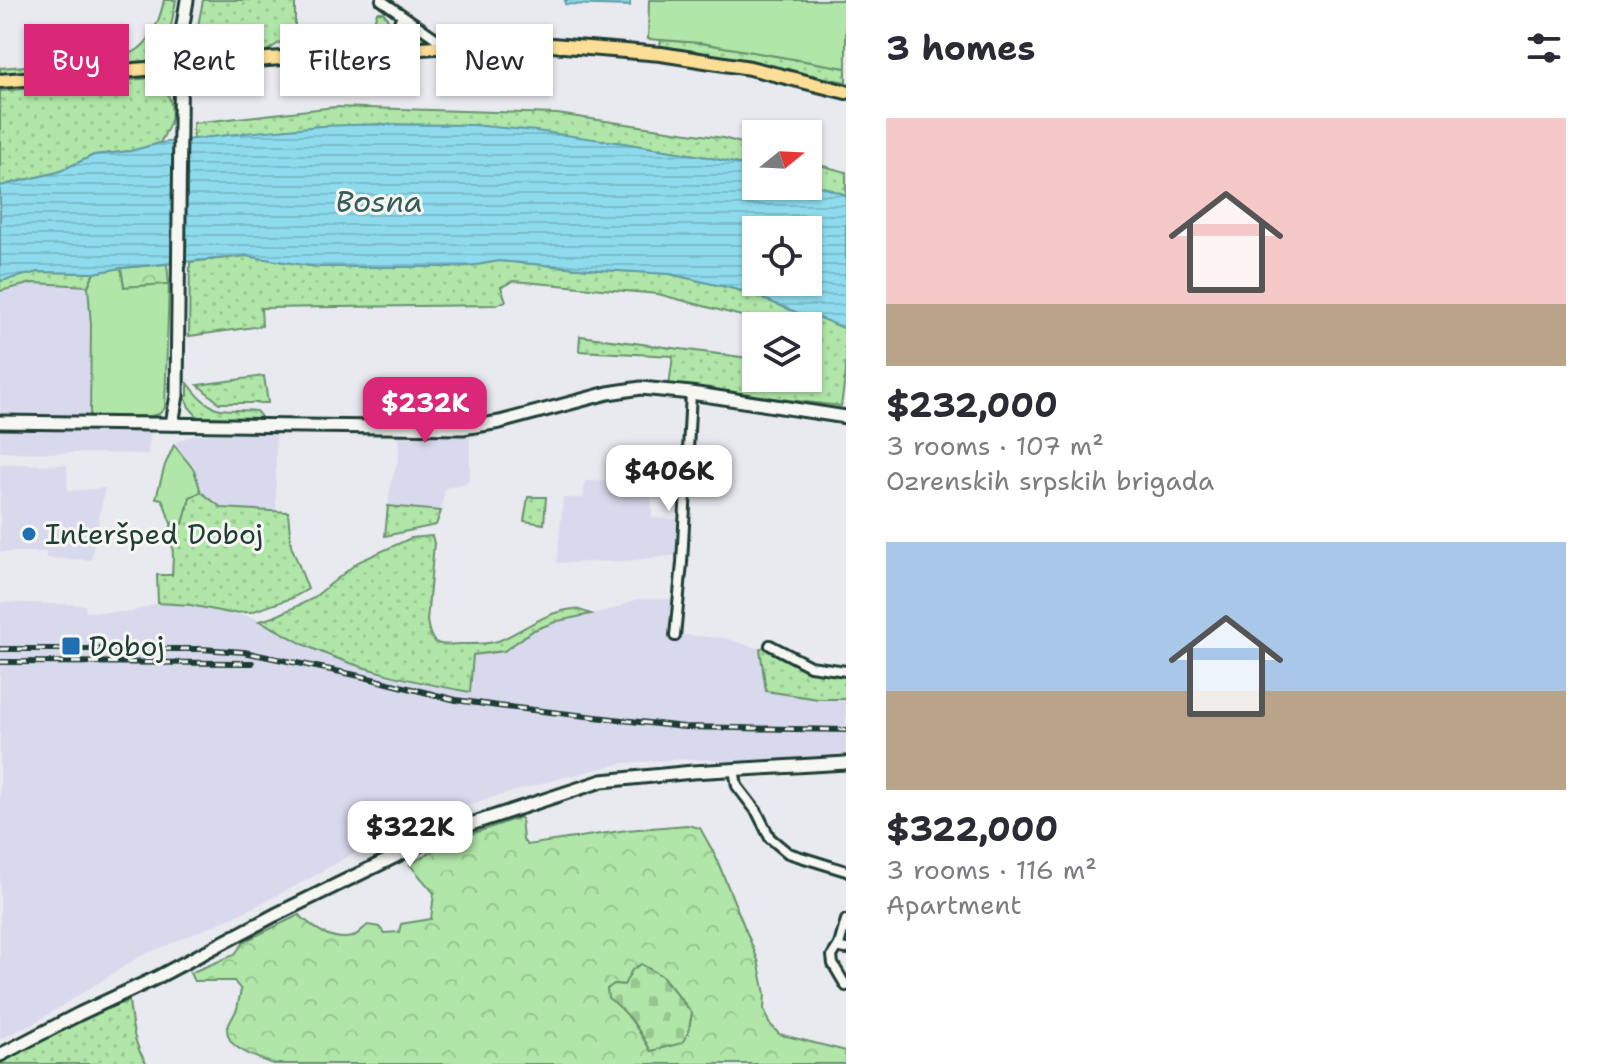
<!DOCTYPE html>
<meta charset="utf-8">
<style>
:root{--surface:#fff;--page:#f2f2f3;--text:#2b2b33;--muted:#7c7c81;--accent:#db2777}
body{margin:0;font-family:"Shantell Sans",sans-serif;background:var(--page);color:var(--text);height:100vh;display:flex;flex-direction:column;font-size:30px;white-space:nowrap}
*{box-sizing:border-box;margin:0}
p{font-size:26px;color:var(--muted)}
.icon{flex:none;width:44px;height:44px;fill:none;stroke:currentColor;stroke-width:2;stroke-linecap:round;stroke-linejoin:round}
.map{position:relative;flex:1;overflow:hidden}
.sheet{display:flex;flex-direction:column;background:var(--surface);width:760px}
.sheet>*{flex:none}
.top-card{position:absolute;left:24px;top:24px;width:702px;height:72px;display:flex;gap:16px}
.needle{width:52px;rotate:72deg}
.buttons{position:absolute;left:742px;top:120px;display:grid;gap:16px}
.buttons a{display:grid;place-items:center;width:80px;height:80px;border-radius:0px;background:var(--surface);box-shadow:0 2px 6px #0004;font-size:40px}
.price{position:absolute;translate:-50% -68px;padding:0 18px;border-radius:16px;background:#fff;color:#222;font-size:26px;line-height:52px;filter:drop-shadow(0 2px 4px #0008)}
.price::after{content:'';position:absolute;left:50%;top:48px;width:24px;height:18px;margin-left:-12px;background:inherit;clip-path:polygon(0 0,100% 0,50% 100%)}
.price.active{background:var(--accent);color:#fff}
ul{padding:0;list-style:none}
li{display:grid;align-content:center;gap:16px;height:424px;padding:0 40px}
li span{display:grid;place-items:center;height:248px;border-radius:0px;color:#555}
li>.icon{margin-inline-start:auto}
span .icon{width:144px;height:144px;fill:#fffc;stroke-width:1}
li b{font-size:34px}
h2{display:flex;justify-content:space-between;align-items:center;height:96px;padding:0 40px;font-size:34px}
.pill{padding:0 28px;border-radius:0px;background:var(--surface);box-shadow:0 2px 6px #0004;font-size:28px;line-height:72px}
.pill.active{background:var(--accent);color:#fff}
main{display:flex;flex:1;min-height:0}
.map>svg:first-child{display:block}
</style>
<main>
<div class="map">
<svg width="846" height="1064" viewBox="0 0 846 1064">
<defs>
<pattern id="grass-dots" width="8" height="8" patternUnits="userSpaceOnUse" patternTransform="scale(2)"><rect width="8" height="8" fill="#b0e6a8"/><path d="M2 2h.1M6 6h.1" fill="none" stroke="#97c691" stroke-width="1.8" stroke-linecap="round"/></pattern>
<pattern id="forest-crowns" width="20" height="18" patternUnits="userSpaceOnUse" patternTransform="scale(2)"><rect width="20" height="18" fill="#b0e6a8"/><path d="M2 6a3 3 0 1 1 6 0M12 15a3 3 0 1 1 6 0" fill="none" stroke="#97c691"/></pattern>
<pattern id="cemetery-stones" width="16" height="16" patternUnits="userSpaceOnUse" patternTransform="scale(2)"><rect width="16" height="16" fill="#b0e6a8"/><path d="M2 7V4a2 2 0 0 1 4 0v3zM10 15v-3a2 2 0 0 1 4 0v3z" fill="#97c691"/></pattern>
<pattern id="water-rules" width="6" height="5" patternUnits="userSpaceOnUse" patternTransform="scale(2)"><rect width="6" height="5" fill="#8edbee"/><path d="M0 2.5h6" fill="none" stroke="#7abdcd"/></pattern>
</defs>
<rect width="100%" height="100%" fill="#e9e9f0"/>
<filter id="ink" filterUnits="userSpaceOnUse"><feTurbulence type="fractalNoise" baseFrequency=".0125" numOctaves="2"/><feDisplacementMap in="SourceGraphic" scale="16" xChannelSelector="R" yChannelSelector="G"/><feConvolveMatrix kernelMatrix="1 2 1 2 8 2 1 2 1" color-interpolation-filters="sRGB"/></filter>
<g filter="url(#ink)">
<g fill="#d9d9ed">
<path d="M32,283L88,286L91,325L90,417L0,414V291Z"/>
<path d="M0,427L151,429L148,454L0,452Z"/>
<path d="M276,432V511L222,508L201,492L194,470L174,445L178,441L194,435Z"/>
<path d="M399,435L470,436V479L465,484L445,488L441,511L388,506L391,483L399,457Z"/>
<path d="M0,464L67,465L68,491L105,488L91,560L46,558V552H0Z"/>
<path d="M585,481L652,482V518L677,519L678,555L626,561L557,563L563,498H584Z"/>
<path d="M636,599H683L682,635L724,638L760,649L766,691L818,699H846V756L767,763L688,759L623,763L565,777L445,811L391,832L303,882L238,915L139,957L33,1024L0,1039V602L85,605L86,612H131L158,603L204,608L252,617L271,626L307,646L377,672L408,681L469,692L472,655L504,651L534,630L558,621L614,609Z"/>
</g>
<g fill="url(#grass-dots)" stroke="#68926e" stroke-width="2">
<path d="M164,0H176L166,52L162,57L154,62L0,78V68L78,62L134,52C152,42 160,19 164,0Z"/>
<path d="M203,0H295V29L285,39L262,54L208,56L200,53L194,47Z"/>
<path d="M377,12H383C392,23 393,34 381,44L367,46Z"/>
<path d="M408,26L425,37V39L403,42L400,36L403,28Z"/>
<path d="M661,40L701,43L846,68V82L709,54L660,46Z"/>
<path d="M153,78C167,87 174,102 171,119C170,127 163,136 160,143L131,151L94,155L58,172L0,186V91Z"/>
<path d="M335,107L557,114L723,138L756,147V168L707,157L623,143L473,125L321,126L193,139V123Z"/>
<path d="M808,162L846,172V195L808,182Z"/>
<path d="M246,256L317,267H436L470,266L499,261L602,270L670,274L747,292L798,313L820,318L846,329V372L841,406L669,386L673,356L579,351L580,336L756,359V378H808V326H763L749,318L658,294L513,281L501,287L506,301L496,305L261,308L262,326L189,336L190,262Z"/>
<path d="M38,272L94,273L88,286L33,283L0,291V281Z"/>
<path d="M264,376L268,403H219L198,385Z"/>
<path d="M188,383C212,416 220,408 256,411L261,417L257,419L198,417L189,407L185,397L188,395Z"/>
<path d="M201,492L222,508L288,512L291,545L308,589L292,598L251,612L229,613L190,605L158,603L157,575H172L173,557L171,523L183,524L190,497Z"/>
<path d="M528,497H546L544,524L524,521Z"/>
<path d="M388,506L441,511L436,525L385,536Z"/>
<path d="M432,536L434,543L427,621C431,647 437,645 460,644C473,644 486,645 498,641C523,631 544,612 573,609C579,609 585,612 591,614L558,621L534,630L504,651L473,655L470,692C415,682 360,670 309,647C292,639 276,628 259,621L274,617L312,599L358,562L411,538Z"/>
<path d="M764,647L805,670L846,676V699H818L766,691L760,649Z"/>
<path d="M129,1001C132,1024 133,1044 147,1064H0V1061C41,1039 84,1014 129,1001Z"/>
</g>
<g fill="url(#forest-crowns)" stroke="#68926e" stroke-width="2" fill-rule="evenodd">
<path d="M167,264L169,284L124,287L121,268Z"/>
<path d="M521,817L523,840L527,845L627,830L687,825L700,828L715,855L758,960L765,994L764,1009L769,1023L779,1034L846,1051V1064H274C262,1060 237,1051 231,1041C228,1037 227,1032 227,1028L237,1009L241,990L234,981H194L190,973L234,955L245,941L299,915C314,928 331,942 352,937C358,935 362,929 368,925L379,927L384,933L399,932L401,924L431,919L434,893L410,865L436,848L454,840ZM662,976L692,1013L688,1033L651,1051C638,1030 629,1012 608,997L614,984L624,985Z"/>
</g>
<path fill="url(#cemetery-stones)" stroke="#68926e" stroke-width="2" d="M641,964L662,976L692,1013L688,1033L682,1043L651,1051C639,1030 629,1012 608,998L607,989L614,984L624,985L632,970Z"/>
<g fill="#b0e6a8" stroke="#68926e" stroke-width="2">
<path d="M649,0H846V68L701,43L648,39Z"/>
<path d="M121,268L124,287L169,284L165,408L159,414L151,416L90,417L91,325L88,286L94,273Z"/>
<path d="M174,445L194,470L201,492L190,497L183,524L171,523C167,515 166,506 162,499L156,498L165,465Z"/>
</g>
<g fill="url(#water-rules)" stroke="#629ca4" stroke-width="2" fill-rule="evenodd">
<path d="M565,0H630V6L565,4Z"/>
<path d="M380,124L473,125L536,131L623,143L707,157L756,168V186H808V182L846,195V329L820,318L798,313L747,292L670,274L602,270L499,261L470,266L436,267H317L246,256L121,268L94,273L38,272L0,281V186L58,172L94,155L131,151L160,143L245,133L321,126ZM756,230H808V282H756Z"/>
</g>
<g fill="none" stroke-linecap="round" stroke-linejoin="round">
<defs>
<g id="street">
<path d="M381,0L437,39L444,47"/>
<path d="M387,52L402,15"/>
<path d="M675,636L682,563L691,393"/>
<path d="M770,645L810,666L846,671"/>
<path d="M734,769L737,786L757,812L770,838L788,853L846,871"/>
<path d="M846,920L839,945L841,948L846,949"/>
<path d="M839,945L832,956L833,964L846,986"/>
</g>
<g id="secondary">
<path d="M0,422L463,428L500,422L608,393L641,388L691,393L846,417"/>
<path d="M172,424L177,395L181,37L187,0"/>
<path d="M0,1055L79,1014L156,978L275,915L431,839L471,824L602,781L693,772L846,763"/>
</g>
<path id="primary" d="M0,81L268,59L477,44L528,43L661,54L750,68L846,92"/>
</defs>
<use href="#street" stroke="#1f3d34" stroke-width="14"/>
<use href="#secondary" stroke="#1f3d34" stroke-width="17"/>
<use href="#primary" stroke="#1f3d34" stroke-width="18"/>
<use href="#street" stroke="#f6f6f2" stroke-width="8"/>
<use href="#secondary" stroke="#f6f6f2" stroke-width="11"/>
<use href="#primary" stroke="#fdde96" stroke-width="12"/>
<defs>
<g id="rail">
<path d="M0,649H202L244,652L360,676L456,700L498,706L684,727L846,730"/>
<path d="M0,662L252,663"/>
</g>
</defs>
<use href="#rail" stroke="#1f3d34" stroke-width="6"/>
<use href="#rail" stroke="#f6f6f2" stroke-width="3" stroke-dasharray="9" stroke-linecap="butt"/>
</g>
</g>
<g fill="#1f6fb2" stroke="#f6f6f2" stroke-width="3">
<circle cx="29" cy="534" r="8"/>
<rect x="61" y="636" width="20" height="20" rx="4"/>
</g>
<g text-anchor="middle" stroke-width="6" stroke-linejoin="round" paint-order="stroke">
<g font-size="28" fill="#1f3d34" stroke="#f6f6f2" text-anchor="start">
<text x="45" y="544">Interšped Doboj</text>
<text x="89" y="656">Doboj</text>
</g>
<g font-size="30" font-style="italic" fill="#355d59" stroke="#f6f6f2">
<text x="379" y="212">Bosna</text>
</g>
</g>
</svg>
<div class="buttons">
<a><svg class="needle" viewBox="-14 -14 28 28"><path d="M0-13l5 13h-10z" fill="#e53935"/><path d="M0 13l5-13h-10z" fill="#7c7c81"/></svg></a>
<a><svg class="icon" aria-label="locate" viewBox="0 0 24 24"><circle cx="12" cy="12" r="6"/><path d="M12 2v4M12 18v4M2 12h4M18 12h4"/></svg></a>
<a><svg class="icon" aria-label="layers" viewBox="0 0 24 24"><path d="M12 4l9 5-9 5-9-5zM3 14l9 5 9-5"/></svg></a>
</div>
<b class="price active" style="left:425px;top:445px">$232K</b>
<b class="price" style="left:669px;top:513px">$406K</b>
<b class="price" style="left:410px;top:869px">$322K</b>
<div class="top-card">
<a class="pill active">Buy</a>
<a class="pill">Rent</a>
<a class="pill">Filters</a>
<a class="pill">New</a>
</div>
</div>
<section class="sheet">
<h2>3 homes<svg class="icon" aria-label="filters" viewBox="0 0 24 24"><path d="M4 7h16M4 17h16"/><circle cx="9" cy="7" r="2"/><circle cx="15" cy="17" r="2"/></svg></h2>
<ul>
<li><span style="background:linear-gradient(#f6c9c9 75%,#b9a48a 0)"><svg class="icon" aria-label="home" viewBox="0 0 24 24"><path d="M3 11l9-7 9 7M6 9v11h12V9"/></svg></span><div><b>$232,000</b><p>3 rooms · 107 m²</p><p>Ozrenskih srpskih brigada</p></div></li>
<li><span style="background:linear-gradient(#a9c7e8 60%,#b9a48a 0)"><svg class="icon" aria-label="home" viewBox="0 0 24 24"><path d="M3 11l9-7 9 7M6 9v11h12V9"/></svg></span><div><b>$322,000</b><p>3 rooms · 116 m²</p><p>Apartment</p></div></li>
</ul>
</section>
</main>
